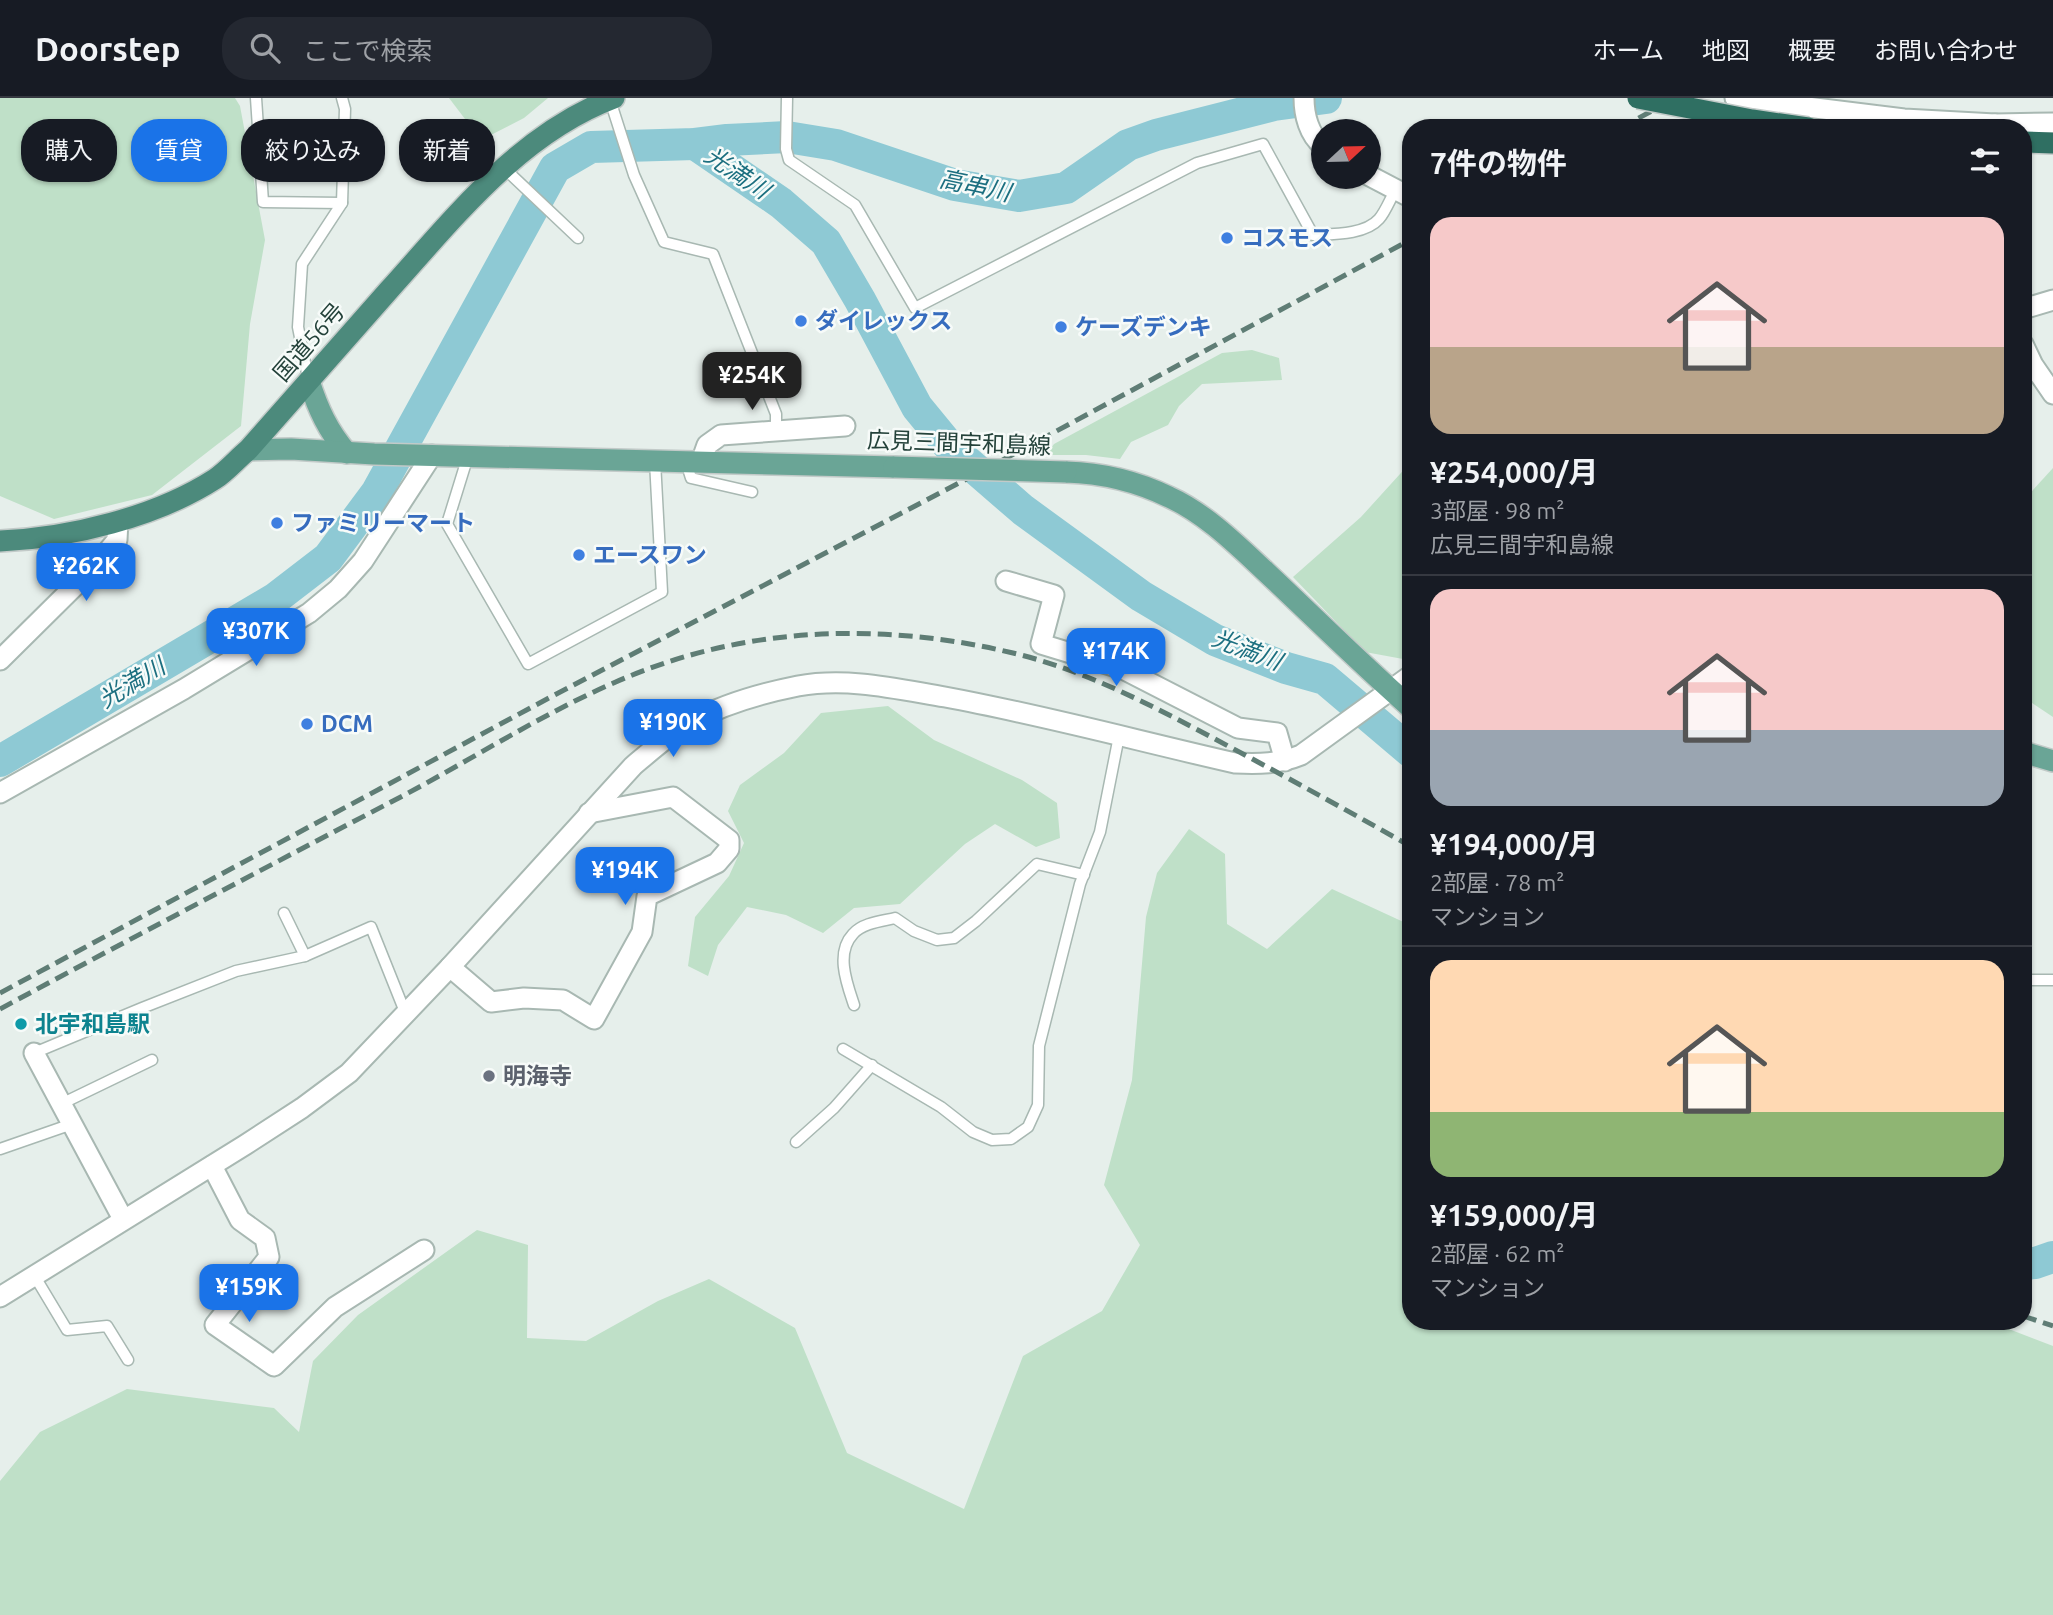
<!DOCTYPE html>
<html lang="ja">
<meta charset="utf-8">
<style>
:root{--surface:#171b24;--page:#242831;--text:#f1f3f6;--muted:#9ea1a6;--line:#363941;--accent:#1a73e8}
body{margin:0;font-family:Ubuntu,"Noto Sans JP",sans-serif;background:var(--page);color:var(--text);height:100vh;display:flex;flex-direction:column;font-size:26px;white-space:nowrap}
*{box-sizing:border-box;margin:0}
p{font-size:23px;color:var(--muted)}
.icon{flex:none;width:38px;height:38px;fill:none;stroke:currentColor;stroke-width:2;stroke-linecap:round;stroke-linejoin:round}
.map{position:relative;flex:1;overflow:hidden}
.sheet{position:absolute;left:1402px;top:21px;width:630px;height:1211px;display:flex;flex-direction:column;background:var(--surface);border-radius:28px;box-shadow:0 2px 5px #0004}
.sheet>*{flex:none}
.hud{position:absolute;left:21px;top:21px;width:665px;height:63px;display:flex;gap:14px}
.needle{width:46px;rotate:68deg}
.fabs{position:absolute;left:1311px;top:21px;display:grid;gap:14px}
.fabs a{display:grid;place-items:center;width:70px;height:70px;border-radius:50%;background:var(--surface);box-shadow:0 2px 5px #0004;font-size:35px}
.price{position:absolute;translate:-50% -60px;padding:0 16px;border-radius:14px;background:var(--accent);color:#fff;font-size:23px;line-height:46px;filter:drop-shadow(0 2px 4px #0008)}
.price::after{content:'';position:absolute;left:50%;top:42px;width:21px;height:16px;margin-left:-10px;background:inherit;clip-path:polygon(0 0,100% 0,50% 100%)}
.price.selected{background:#222;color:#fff}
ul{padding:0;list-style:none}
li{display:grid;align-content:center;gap:14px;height:371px;padding:0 28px}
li+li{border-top:2px solid var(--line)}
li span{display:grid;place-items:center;height:217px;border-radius:21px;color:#555}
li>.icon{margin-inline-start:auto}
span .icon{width:126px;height:126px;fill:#fffc;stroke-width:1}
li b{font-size:30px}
h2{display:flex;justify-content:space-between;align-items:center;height:84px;padding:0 28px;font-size:30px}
.tag{padding:0 24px;border-radius:28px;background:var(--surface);box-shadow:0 2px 5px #0004;font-size:24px;line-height:63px}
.tag.selected{background:var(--accent);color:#fff}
header{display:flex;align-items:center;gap:42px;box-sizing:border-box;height:98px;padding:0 35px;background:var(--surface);border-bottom:2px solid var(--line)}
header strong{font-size:33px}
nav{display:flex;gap:38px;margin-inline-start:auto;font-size:24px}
.search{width:490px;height:63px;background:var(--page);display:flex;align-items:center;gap:18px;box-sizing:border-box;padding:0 24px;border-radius:28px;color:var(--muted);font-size:26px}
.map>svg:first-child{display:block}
</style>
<header>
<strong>Doorstep</strong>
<div class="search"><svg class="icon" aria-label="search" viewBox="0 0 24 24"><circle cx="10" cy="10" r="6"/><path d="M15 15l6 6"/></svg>ここで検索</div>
<nav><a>ホーム</a><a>地図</a><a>概要</a><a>お問い合わせ</a></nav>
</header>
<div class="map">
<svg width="2053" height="1517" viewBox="0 0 2053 1517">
<rect width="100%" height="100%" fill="#e6efeb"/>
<g fill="#bfe0c8">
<path d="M0,0H235L240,8L265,142L250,226L241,328L152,397L54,421L0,398Z"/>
<path d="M449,0H548L524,20L481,42Z"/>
<path d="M1252,252L1279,260L1282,282L1202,286L1179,308L1168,327L1131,344L1120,361L1086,357H1046L1054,346L1222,255Z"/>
<path d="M1410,365V558L1403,561L1365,554L1293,479L1361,419Z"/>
<path d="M2053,370V619L2023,599V403Z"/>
<path d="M888,608L934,642L1022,682L1057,705L1060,740L1036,749L995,726L965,746L900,806L854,810L823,835L786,817L747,809L718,847L708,878L688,868L695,819L729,778L744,745L728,713L740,687L784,655L821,615Z"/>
<path d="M1189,731L1225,756L1227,826L1267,851L1332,791L1410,827V1223H1988L2053,1248V1517H0V1383L40,1334L127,1291L274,1310L299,1334L313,1263L358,1217L477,1132L528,1147L527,1240L586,1243L658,1203L709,1181L795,1230L847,1355L964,1411L1023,1258L1102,1213L1140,1147L1104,1087L1132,982L1146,819L1157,775Z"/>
</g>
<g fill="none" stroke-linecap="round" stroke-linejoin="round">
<g stroke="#8ec9d4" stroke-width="32">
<path d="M695,46L781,105L826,144L860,202L917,309L949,348L1023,412L1141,498L1215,542L1286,570L1325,581L1410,653"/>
<path d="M0,663L276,500L328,460L377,394L555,70L591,49L695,46L727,42L787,39L836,47L955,87L1019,98L1066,90L1128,47L1156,37L1274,7L1326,0"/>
<path d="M2023,1166L2035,1165L2053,1159"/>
</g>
<defs>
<g id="service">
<path d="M256,0L263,104L342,105"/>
<path d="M787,0L786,51L789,62L855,107L915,210L1197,65L1263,46L1313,137C1332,136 1365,137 1379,121C1386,113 1390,101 1396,91"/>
<path d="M610,2L634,77L664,144L713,156L776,316V333"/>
<path d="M504,70L578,140"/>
<path d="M308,280L298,229L302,166L342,105L345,11L342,0"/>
<path d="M468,358L447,426L528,566L662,494L655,363"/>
<path d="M686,364L691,380L752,394"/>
<path d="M284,815L305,858"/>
<path d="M2023,882H2053"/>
<path d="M854,907C847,886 835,855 853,836C862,825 882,823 895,820L914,833L937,842L954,840L976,823L1037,766L1084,777"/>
<path d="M843,951L941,1009L973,1034L992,1042L1011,1041L1028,1029L1038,1007L1039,948L1080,786L1100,734L1119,638"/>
<path d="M34,955L142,910L236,873L305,858L371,829L405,914"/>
<path d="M61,1006L152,962"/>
<path d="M796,1044L834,1010L872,967"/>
<path d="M0,1051L72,1026"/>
<path d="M34,1177L67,1232L107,1228L128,1262"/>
</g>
<g id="minor">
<path d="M1304,0C1304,17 1309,37 1323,48"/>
<path d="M1735,0L1904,21L1995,26"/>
<path d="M1996,30L1995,26L2053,25"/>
<path d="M1368,77L1410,99"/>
<path d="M2023,211L2053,202"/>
<path d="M2023,246L2033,267L2053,296"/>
<path d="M701,364L707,347L721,337L845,328"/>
<path d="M1006,483L1054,497L1041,546L1123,571L1238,630L1277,635L1285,663"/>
<path d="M0,562L97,466L117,442L118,423"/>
<path d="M0,695L184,591L309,515L338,491L363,463L432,357"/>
<path d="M450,869L491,904L524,900L563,902L594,921L642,834L647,798L717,765L729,751V742L673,699L589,715"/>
<path d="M34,955L123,1121"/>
<path d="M212,1068L240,1122L265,1140L269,1159L215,1227L274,1268L335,1209L424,1152"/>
<path d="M0,1199L245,1047L302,1010L349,975L450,869L633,668C652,652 671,635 693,623C724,606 763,595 798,588C848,579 897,591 945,599C1043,617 1138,643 1235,665C1259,666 1279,666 1301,657L1410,578"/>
</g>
<g id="primary">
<path d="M309,283C318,311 328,333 347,355"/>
<path d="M248,352L291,351L374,356L894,369"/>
<path d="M1066,374C1103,375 1136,383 1169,399C1205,415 1237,447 1266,474C1314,519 1361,566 1410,609"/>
<path d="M2023,654L2053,663"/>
</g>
<path id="trunk" d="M0,443C70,440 156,419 215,381C227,373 237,361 248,352C295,299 342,246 389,192C454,120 520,35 614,0"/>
<path id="motorway" d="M2023,44L2053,45"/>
</defs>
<use href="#service" stroke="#a8b8b2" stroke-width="13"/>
<use href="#minor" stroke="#a8b8b2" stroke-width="23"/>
<use href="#primary" stroke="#c2cac8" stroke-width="24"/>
<use href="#trunk" stroke="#c2cac8" stroke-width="24"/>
<use href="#motorway" stroke="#c2cac8" stroke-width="24"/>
<use href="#service" stroke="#fff" stroke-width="10"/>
<use href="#minor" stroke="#fff" stroke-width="19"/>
<use href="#primary" stroke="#6aa596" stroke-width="21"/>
<use href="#trunk" stroke="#4c8a7c" stroke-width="21"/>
<use href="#motorway" stroke="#2f6f62" stroke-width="21"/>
<g stroke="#5f7d75" stroke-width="5" stroke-dasharray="14 7" stroke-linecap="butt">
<path d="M1620,30L1676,0"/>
<path d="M0,895L547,601L1001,363L1410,142"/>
<path d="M0,911C130,841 261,772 391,704C482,657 570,596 668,564C779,527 900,528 1013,555C1084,572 1149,606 1213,640C1279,675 1345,711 1410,748"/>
<path d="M2023,1218L2053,1228"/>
</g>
<defs>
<path id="primary-bridge" d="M894,369L1066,374"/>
<path id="motorway-bridge" d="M1638,0L1752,22L1808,30"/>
</defs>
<use href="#primary-bridge" stroke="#c2cac8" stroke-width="24" stroke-linecap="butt"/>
<use href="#motorway-bridge" stroke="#c2cac8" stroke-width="24" stroke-linecap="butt"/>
<use href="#primary-bridge" stroke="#6aa596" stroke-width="21"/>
<use href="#motorway-bridge" stroke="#2f6f62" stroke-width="21"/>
</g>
<g fill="#3f7fe0" stroke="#f7fbf9" stroke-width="2.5">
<circle cx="1227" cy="140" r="7"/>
<circle cx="801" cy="223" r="7"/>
<circle cx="1061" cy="229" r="7"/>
<circle cx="277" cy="425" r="7"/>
<circle cx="579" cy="457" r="7"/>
<circle cx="307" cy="626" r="7"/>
</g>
<circle fill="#0f9aa8" stroke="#f7fbf9" stroke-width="2.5" cx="21" cy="926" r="7"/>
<circle fill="#6b7280" stroke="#f7fbf9" stroke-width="2.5" cx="489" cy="978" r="7"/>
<g text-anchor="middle" stroke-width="5" stroke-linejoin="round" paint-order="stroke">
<g font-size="23" font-weight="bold" fill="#366cbe" stroke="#f7fbf9" text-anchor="start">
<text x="1241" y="148">コスモス</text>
<text x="815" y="231">ダイレックス</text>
<text x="1075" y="237">ケーズデンキ</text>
<text x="291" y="433">ファミリーマート</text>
<text x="593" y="465">エースワン</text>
<text x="321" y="634">DCM</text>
</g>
<g font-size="23" fill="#24423a" stroke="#f7fbf9">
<text transform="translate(309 244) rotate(-49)" y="8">国道56号</text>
<text transform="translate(959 345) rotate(2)" y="8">広見三間宇和島線</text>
</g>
<g font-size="23" font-weight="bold" fill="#0d838f" stroke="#f7fbf9" text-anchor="start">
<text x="35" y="934">北宇和島駅</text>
</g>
<g font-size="23" font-weight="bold" fill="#5b616d" stroke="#f7fbf9" text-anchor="start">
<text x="503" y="986">明海寺</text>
</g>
<g font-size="24" font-style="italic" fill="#1c6f80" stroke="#f7fbf9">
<text transform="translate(737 75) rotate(34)" y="8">光満川</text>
<text transform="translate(975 88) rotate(12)" y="8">高串川</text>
<text transform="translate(1247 552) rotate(21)" y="8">光満川</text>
<text transform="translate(132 585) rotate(-31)" y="8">光満川</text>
</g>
</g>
</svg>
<div class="fabs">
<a><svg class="needle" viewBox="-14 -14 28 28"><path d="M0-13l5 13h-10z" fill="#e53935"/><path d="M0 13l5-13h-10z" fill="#9ea1a6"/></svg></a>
</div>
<b class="price selected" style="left:752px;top:314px">¥254K</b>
<b class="price" style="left:86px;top:505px">¥262K</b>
<b class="price" style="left:256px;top:570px">¥307K</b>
<b class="price" style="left:1116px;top:590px">¥174K</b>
<b class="price" style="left:673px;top:661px">¥190K</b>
<b class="price" style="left:625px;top:809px">¥194K</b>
<b class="price" style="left:249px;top:1226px">¥159K</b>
<div class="hud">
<a class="tag">購入</a>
<a class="tag selected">賃貸</a>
<a class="tag">絞り込み</a>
<a class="tag">新着</a>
</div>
<section class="sheet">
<h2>7件の物件<svg class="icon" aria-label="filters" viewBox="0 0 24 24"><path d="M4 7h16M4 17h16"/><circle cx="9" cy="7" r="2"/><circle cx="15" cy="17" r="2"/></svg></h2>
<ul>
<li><span style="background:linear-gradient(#f6c9c9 60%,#b9a48a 0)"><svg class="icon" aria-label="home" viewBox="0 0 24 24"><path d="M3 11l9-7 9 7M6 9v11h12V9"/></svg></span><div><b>¥254,000/月</b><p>3部屋 · 98 m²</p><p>広見三間宇和島線</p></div></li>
<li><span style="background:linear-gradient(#f6c9c9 65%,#9aa5b1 0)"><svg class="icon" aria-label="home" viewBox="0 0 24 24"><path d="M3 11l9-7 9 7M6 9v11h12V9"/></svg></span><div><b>¥194,000/月</b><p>2部屋 · 78 m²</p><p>マンション</p></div></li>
<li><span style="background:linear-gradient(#ffd9b3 70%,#8fb573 0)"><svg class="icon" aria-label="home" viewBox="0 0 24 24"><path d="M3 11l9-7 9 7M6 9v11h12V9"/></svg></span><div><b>¥159,000/月</b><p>2部屋 · 62 m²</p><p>マンション</p></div></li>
</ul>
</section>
</div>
